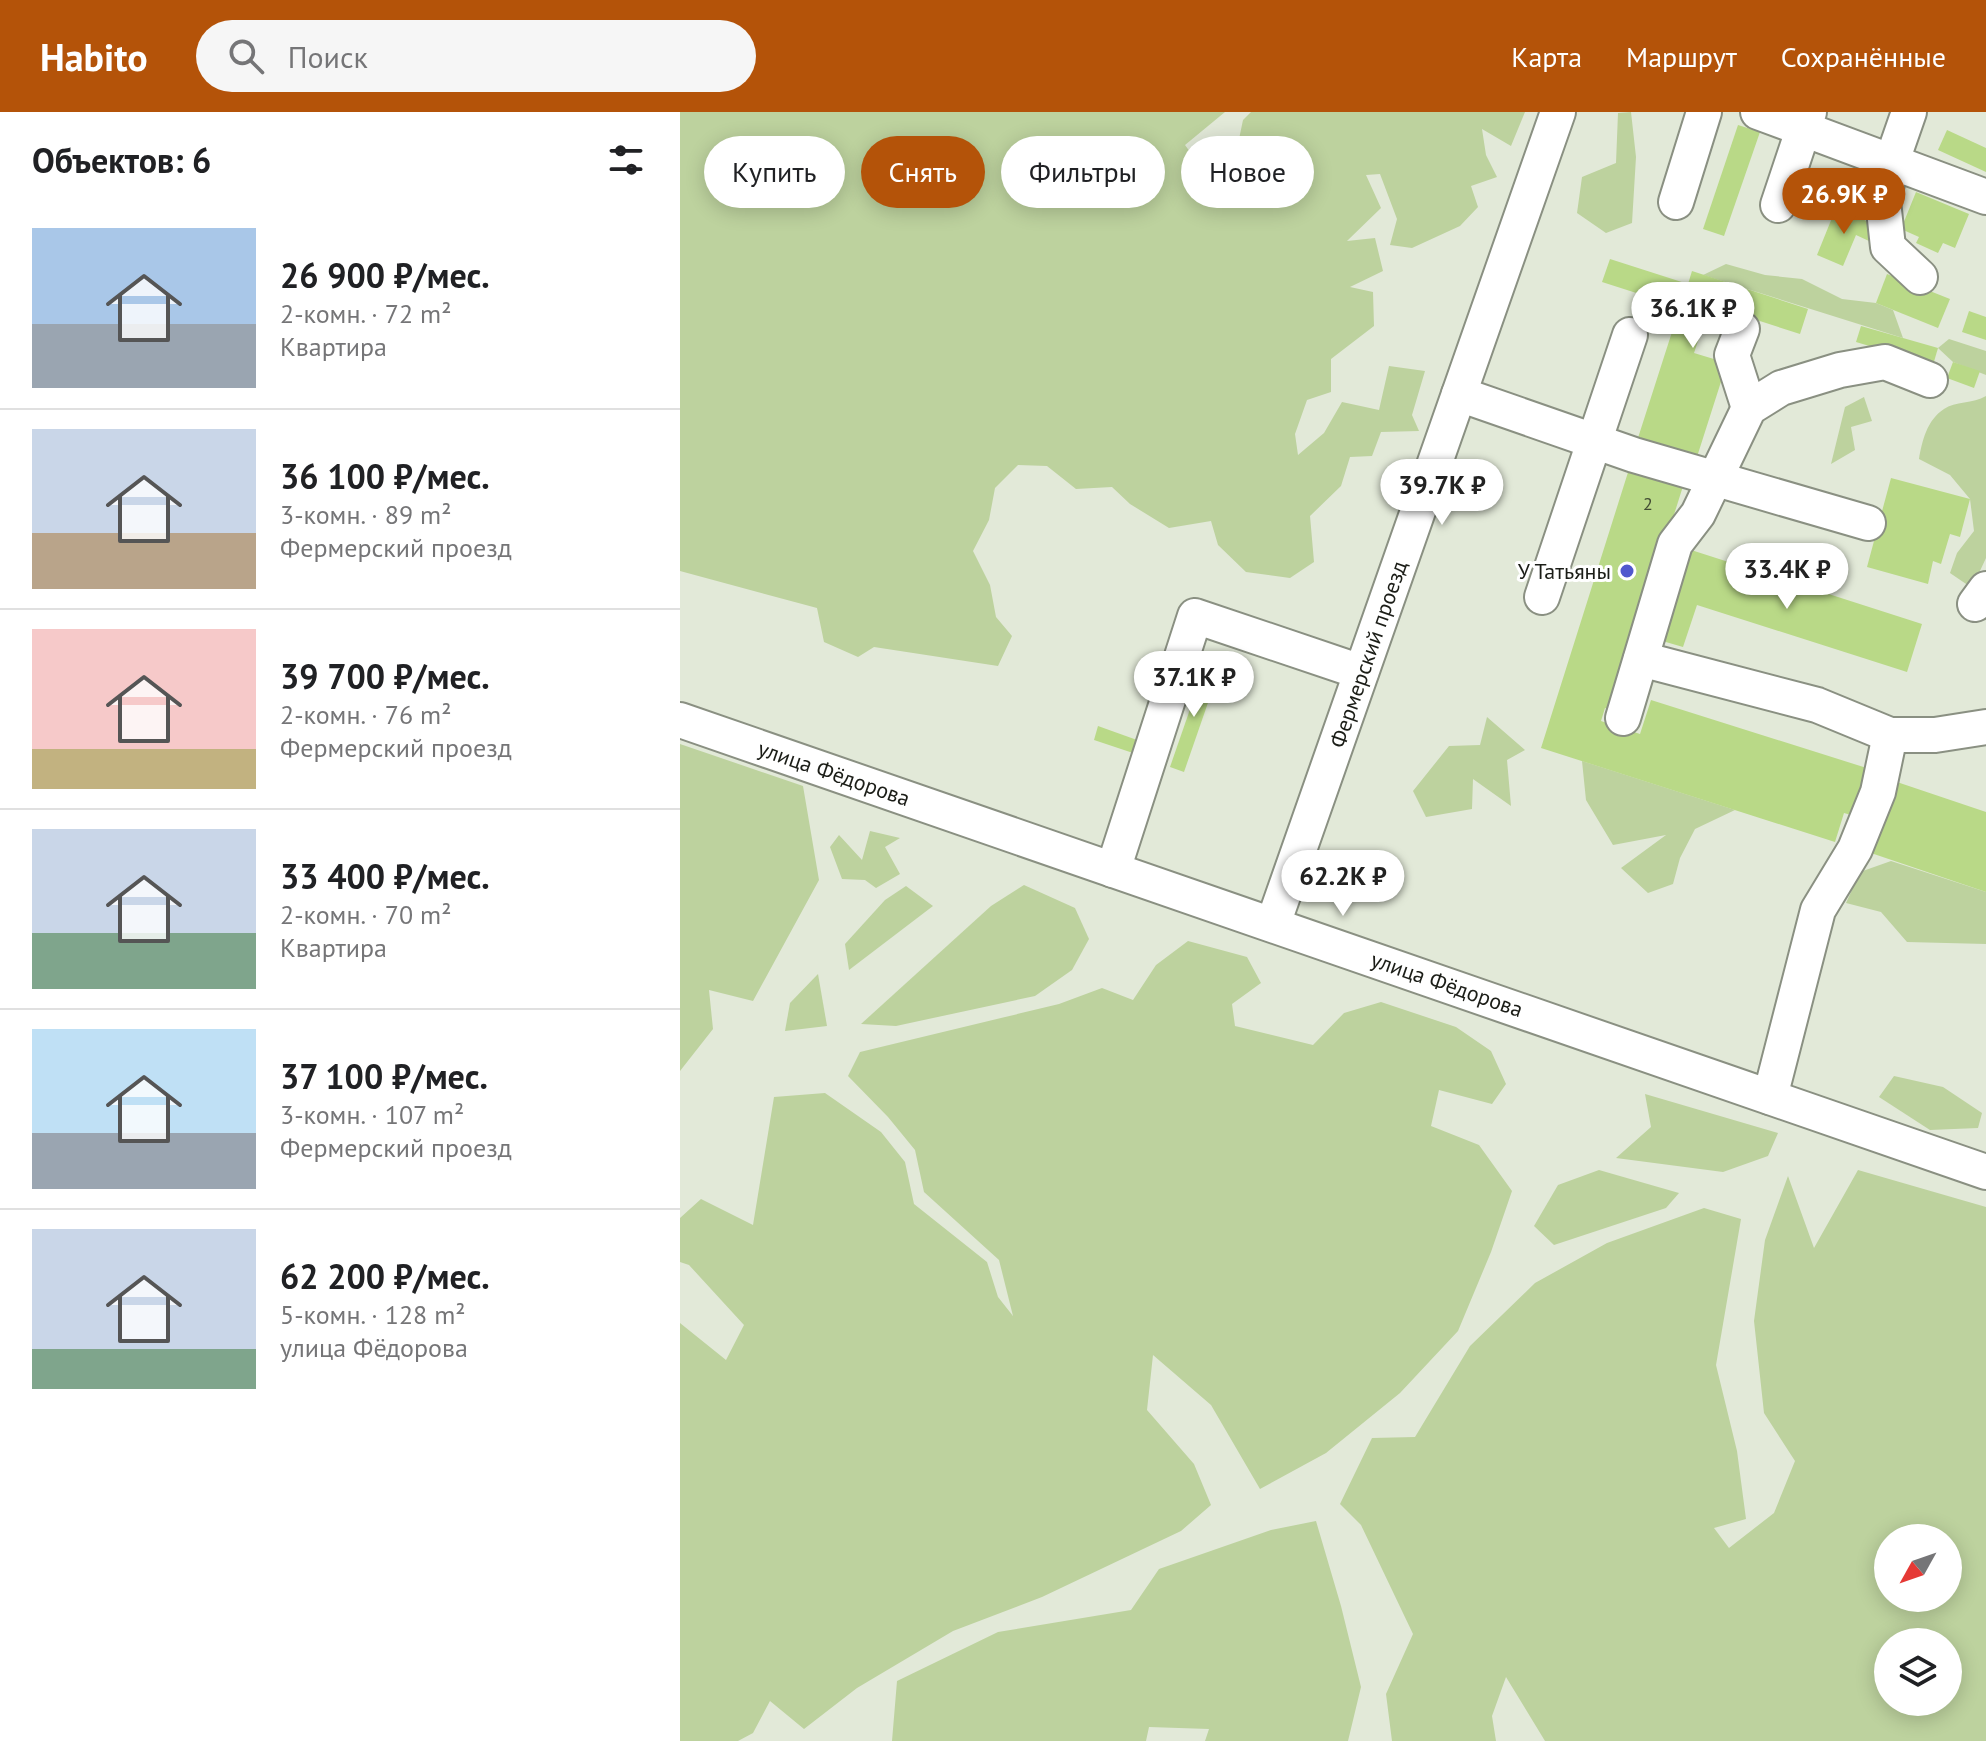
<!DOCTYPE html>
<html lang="ru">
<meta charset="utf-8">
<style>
:root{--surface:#fff;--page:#f6f6f6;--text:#202124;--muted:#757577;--line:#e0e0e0;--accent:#b45309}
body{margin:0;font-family:"PT Sans",sans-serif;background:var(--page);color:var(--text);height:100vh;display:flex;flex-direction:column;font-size:30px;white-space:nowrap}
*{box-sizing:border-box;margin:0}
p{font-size:26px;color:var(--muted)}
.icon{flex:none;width:44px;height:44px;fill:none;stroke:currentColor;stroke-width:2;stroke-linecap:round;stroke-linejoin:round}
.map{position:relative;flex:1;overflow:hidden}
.side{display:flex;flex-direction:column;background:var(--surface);width:680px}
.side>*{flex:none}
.banner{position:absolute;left:24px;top:24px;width:760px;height:72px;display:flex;gap:16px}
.needle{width:52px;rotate:230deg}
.fabs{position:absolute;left:1194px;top:1412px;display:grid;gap:16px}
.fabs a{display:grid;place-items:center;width:88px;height:88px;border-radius:50%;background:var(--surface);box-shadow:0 4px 20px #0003;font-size:40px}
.price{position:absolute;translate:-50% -68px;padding:0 18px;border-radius:28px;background:#fff;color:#222;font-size:26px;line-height:52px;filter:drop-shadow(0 2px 4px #0008)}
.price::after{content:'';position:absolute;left:50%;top:48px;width:24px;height:18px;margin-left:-12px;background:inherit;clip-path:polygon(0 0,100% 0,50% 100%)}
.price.selected{background:var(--accent);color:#fff}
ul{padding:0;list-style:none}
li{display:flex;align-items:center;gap:24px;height:200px;padding:0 32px}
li+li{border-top:2px solid var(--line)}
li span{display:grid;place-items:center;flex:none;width:224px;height:160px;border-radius:0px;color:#555}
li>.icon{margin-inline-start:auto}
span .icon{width:96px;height:96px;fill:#fffc;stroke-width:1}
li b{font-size:34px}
h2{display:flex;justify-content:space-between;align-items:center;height:96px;padding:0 32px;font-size:34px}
.chip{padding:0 28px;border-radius:36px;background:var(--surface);box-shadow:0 4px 20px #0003;font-size:28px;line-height:72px}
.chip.selected{background:var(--accent);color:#fff}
header{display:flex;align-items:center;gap:48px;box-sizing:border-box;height:112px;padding:0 40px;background:var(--accent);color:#fff}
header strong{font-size:38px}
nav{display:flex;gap:44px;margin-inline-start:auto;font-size:28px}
.search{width:560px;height:72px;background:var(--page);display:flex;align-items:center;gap:20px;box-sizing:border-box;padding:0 28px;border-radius:44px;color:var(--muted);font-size:30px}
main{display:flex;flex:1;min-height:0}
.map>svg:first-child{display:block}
</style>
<header>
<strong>Habito</strong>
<div class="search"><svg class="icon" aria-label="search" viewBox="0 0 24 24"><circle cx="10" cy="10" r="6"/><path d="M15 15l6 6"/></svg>Поиск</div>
<nav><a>Карта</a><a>Маршрут</a><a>Сохранённые</a></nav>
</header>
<main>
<section class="side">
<h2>Объектов: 6<svg class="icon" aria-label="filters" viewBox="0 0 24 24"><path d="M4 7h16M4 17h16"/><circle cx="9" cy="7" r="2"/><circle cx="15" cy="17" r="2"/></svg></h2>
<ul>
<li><span style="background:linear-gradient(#a9c7e8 60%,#9aa5b1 0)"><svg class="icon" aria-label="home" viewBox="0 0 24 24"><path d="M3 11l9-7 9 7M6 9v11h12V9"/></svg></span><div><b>26 900 ₽/мес.</b><p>2-комн. · 72 m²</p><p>Квартира</p></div></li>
<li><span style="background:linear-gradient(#c9d6e8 65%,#b9a48a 0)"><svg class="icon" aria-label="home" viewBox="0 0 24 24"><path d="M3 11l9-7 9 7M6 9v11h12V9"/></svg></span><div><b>36 100 ₽/мес.</b><p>3-комн. · 89 m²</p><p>Фермерский проезд</p></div></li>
<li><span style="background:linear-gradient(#f6c9c9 75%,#c2b280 0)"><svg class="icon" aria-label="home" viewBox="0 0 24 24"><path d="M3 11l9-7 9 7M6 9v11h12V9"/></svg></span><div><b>39 700 ₽/мес.</b><p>2-комн. · 76 m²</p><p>Фермерский проезд</p></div></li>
<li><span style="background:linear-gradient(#c9d6e8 65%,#7fa58c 0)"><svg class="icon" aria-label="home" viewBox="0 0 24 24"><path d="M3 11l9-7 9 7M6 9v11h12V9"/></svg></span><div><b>33 400 ₽/мес.</b><p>2-комн. · 70 m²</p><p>Квартира</p></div></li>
<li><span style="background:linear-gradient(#bfe0f5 65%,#9aa5b1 0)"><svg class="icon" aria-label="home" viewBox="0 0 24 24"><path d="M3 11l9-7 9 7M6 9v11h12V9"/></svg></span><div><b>37 100 ₽/мес.</b><p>3-комн. · 107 m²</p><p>Фермерский проезд</p></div></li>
<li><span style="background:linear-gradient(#c9d6e8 75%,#7fa58c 0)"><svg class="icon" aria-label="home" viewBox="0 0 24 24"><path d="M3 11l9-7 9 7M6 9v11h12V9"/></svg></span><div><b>62 200 ₽/мес.</b><p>5-комн. · 128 m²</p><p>улица Фёдорова</p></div></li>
</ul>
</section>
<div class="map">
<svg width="1306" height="1629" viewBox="0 0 1306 1629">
<rect width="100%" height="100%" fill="#e2e9d8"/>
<g fill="#bdd29e" fill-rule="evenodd">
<path d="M0,0H545L505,33L530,68L554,51L563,8L571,0H845L831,34L802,17L806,43L817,65L791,74L798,95L780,114L732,136L710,133L717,107L700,62L686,63L701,96L667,129L695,126L703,159L670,175L693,180L694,214L651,247V280L627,288L615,322L618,343L644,321L662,290L699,298L709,254L745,259L732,303L739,319L701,320L692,344L670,345L661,374L630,404L634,450L610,466L566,460L538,433L531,409L489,416L450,392L432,375L396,377L367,354L338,353L315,376L309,408L293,439L310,473L316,505L332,524L318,554L194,535L178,545L144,530L137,496L0,459Z"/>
<path d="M951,0L956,45L952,111L926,121L897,101L902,65L936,51L938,1Z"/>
<path d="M1046,152L1085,163L1122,167L1162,187L1196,191L1213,198L1223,226L1023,163Z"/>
<path d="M1269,227L1306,239V263L1273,250L1258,236Z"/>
<path d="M1306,284V446L1292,476L1270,461L1277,441L1294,419L1290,387L1270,363L1239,347C1242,329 1247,308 1264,297C1275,289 1293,292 1306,284Z"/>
<path d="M1184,285L1192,309L1171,315L1175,338L1151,352L1165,295Z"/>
<path d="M807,605L845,638L827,648L831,694L793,667L792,697L746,705L733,679L769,634L800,633Z"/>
<path d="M0,632L123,674L139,768L73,889L29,878L33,917L0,959Z"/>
<path d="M902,649L1055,698L1015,717L1000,746L993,772L968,781L941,756L986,723L933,733L906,688Z"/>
<path d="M190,719L220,726L205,735L220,762L196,776L185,768L162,767L150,735L159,723L182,748Z"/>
<path d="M1211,749L1306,780V832L1227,830L1201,800L1166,791L1180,760Z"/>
<path d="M344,773L395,796L409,827L392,858L355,884L216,914L181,912L311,794Z"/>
<path d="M226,774L253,794L169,858L165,832L205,788Z"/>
<path d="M508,829L567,845L581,871L552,892L555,914L633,933L664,901L701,890L776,915L811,939L826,972L812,992L759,978L751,1014L799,1033L832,1079L811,1140L778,1219L720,1281L646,1341L580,1377L531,1293L473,1243L467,1298L514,1352L531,1393L501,1419L362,1485L273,1519L177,1576L124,1617L90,1589L73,1621L58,1629H0V1211L46,1248L64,1213L9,1153L0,1150V1106L21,1087L73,1113L94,985L145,981L201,1020L225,1050L234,1092L307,1150L318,1185L333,1204L319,1148L244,1080L235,1038L208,1005L168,964L180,940L379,892L422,876L453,888L476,853Z"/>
<path d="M138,862L147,914L105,919L110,891Z"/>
<path d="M1214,964L1263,975L1302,1001L1298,1016L1250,1018L1199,985Z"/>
<path d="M965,982L1098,1021L1088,1044L1043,1060L936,1046L971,1015Z"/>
<path d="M919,1058L999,1081L986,1096L874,1133L854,1114L878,1073Z"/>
<path d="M1178,1058L1306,1095V1629H865L826,1565L812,1604L816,1629H712L706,1582L733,1522L681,1413L660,1392L692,1326L735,1325L790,1234L855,1171L927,1131L1024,1096L1061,1107L1036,1253L1057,1339L1066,1407L1034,1416L1049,1436L1094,1401L1115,1349L1084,1301L1074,1209L1085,1128L1108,1064L1134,1136ZM1208,1426H1268V1486H1208ZM1208,1530H1268V1590H1208Z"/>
<path d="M636,1409L661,1494L681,1575L668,1629H525L529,1617L469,1615L466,1629H212L217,1569L318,1520L451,1498L479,1457L591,1418Z"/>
</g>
<g fill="#b9d987">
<path d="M1058,13L1080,20L1044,124L1023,117Z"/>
<path d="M1267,18L1306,36V60L1258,38Z"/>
<path d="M1236,80L1289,102L1275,136L1263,131L1258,141L1236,131L1239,125L1221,117Z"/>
<path d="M1156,96L1196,113L1189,129L1176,123L1163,154L1137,143Z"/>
<path d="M930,147L1008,172L1012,159L1128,197L1120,222L1030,193L1014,241L1047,251L1016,348L957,329L1000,195L922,170Z"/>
<path d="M1207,162L1270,187L1258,216L1196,191Z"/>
<path d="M1289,199L1306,205V228L1282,220Z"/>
<path d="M1181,214L1258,236L1253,253L1176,230Z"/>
<path d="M1273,250L1300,259L1294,276L1267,266Z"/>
<path d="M950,354L1004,371L932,599L925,596L921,609L960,622L971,588L1193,658L1178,705L1164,701L1155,730L861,636Z"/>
<path d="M1211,366L1290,387L1280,425L1270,422L1261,452L1253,449L1248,472L1187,455Z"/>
<path d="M1008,437L1242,512L1227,560L1017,493L1003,535L979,528Z"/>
<path d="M525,554L539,559L504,660L490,655Z"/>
<path d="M418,614L457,628L453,641L414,628Z"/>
<path d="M1211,668L1306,700V780L1188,740Z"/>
</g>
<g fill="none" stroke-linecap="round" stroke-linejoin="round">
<defs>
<g id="minor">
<path d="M1078,0L1306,85"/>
<path d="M1229,0L1212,49L1203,89L1208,135L1240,165"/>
<path d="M996,90L1024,0"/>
<path d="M1098,93L1129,0"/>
<path d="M1062,217L1052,243L1069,296"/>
<path d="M779,282L954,343L1188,411"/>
<path d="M862,485L950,223"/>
<path d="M1295,492L1306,477"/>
<path d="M961,547L1137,593L1210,623H1255L1306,615"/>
<path d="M943,606L995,432L1018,402L1069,296L1101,276L1160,258L1205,250L1250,268"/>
<path d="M0,608L1306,1060"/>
<path d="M433,758L515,504L681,560"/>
<path d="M593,812L878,0"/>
<path d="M1090,985L1138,798L1175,737L1198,680L1210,623"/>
</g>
</defs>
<use href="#minor" stroke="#8a9082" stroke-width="38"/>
<use href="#minor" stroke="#fff" stroke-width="34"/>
</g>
<circle fill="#5158ce" stroke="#fff" stroke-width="3" cx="947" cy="459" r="8"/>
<g text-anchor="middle" stroke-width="6" stroke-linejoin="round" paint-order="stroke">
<g font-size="18" fill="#424c33">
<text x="968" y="398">2</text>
</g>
<g font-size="22" fill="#1b1d17" stroke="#fff" text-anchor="end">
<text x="931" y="467">У Татьяны</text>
</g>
<g font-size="22" fill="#1b1d17" stroke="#fff">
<text transform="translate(688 542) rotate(-71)" y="8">Фермерский проезд</text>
<text transform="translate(154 661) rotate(19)" y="8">улица Фёдорова</text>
<text transform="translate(767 872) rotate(19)" y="8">улица Фёдорова</text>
</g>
</g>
</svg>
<div class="fabs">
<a><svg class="needle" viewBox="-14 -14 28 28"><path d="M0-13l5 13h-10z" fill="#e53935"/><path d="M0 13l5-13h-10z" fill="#757577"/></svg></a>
<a><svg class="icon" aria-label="layers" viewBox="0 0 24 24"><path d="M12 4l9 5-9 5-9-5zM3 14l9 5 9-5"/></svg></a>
</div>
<b class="price selected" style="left:1164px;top:124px">26.9K ₽</b>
<b class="price" style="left:1013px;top:238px">36.1K ₽</b>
<b class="price" style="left:762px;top:415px">39.7K ₽</b>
<b class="price" style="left:1107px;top:499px">33.4K ₽</b>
<b class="price" style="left:514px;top:607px">37.1K ₽</b>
<b class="price" style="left:663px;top:806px">62.2K ₽</b>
<div class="banner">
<a class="chip">Купить</a>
<a class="chip selected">Снять</a>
<a class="chip">Фильтры</a>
<a class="chip">Новое</a>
</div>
</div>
</main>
